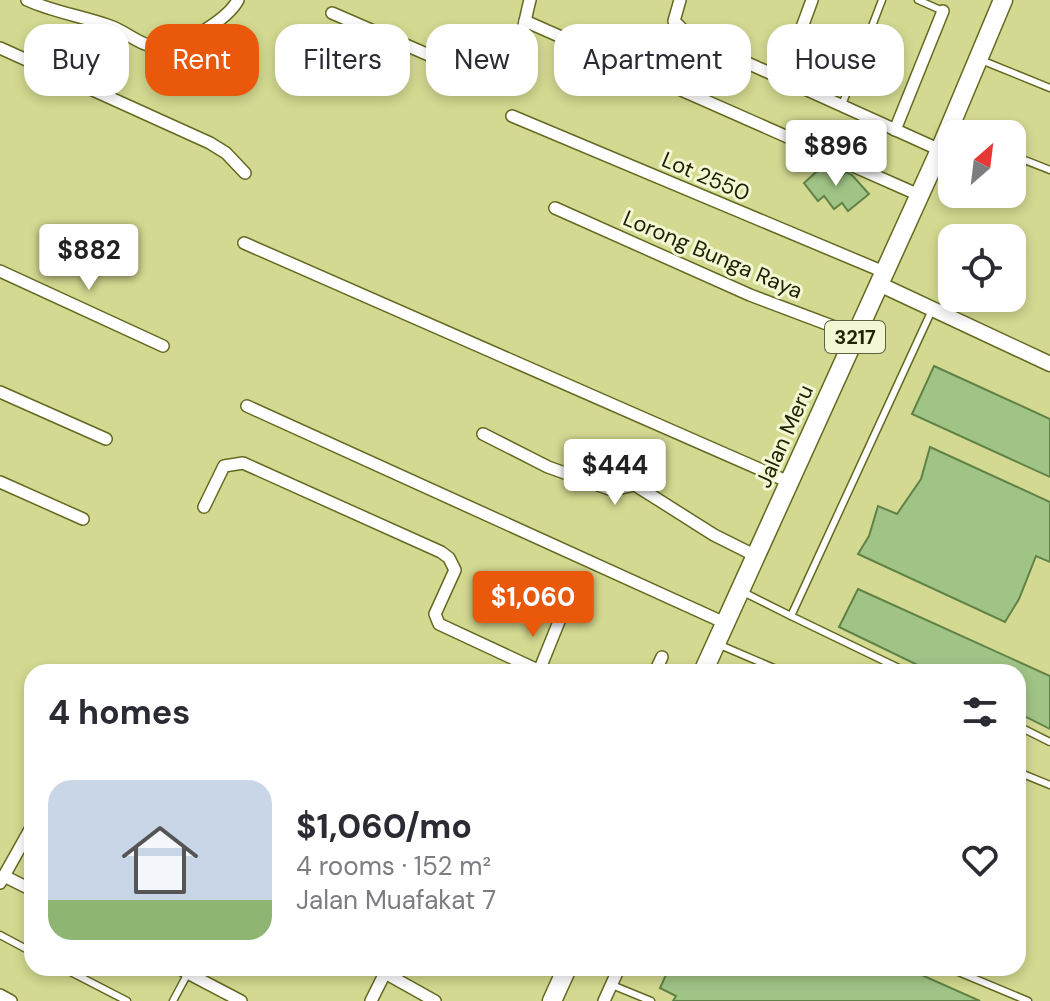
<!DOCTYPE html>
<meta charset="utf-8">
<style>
:root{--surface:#fff;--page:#f7f7f7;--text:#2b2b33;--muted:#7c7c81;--line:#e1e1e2;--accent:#ea580c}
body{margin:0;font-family:"DM Sans",sans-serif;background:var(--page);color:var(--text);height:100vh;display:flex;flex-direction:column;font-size:30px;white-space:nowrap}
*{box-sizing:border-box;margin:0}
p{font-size:26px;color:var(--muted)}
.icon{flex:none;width:44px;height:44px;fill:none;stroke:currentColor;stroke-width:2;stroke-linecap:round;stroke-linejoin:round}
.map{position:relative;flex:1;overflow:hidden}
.details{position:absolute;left:24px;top:664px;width:1002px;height:312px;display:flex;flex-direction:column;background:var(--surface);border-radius:24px;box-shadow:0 4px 12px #0003}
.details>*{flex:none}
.hud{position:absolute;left:24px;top:24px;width:1002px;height:72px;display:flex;gap:16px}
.needle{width:52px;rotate:28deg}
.fabs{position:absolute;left:938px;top:120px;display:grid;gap:16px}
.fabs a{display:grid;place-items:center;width:88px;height:88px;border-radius:16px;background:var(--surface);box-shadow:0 4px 12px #0003;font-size:40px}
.price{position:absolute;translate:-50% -68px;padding:0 18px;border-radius:8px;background:#fff;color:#222;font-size:26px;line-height:52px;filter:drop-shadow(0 2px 4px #0008)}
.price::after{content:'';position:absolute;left:50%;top:48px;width:24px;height:18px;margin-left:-12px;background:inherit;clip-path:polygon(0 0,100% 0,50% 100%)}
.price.active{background:var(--accent);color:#fff}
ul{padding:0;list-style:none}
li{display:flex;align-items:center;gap:24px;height:200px;padding:0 24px}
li+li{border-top:2px solid var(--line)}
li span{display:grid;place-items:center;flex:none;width:224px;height:160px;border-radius:24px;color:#555}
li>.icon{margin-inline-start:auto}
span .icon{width:96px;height:96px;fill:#fffc;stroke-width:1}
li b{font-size:34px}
h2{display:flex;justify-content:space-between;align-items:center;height:96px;padding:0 24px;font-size:34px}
.tag{padding:0 28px;border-radius:24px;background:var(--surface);box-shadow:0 4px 12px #0003;font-size:28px;line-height:72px}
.tag.active{background:var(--accent);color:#fff}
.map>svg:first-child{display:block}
</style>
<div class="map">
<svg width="1050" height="1001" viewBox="0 0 1050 1001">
<rect width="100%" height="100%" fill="#d3d990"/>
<g fill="#a0c485" stroke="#618246" stroke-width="2">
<path d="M826,163L840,178L846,172L852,175L869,194L848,211L842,203L834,209L824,196L818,201L804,183Z"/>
<path d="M934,366L1050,419V477L912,414Z"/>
<path d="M930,447L1050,502V562L1036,556L1019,599L1005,622L858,554L869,536L878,506L897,514L921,479Z"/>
<path d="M858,589L1050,676V729L1018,713V672H932L839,627Z"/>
<path d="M669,968H906L980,1001H673L676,996L660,988Z"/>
</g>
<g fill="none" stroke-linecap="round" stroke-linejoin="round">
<defs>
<g id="service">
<path d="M918,0L943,11"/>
<path d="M981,60L1050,88"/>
<path d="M842,105L882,0"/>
<path d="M1012,155L1050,170"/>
<path d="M741,591L791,616"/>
<path d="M720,645L783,672"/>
<path d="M907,672L791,616L932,310"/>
<path d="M1018,726L1050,742"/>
<path d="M1018,772L1050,785"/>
<path d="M0,935L32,952"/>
<path d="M63,968L127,1001"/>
<path d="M949,968L1028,1001"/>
<path d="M612,985L651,1001"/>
<path d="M173,1001L188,973"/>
</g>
<g id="minor">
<path d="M27,0C53,12 82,16 110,26C128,32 140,47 161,47C183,47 228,19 238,0"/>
<path d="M680,0L674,21L690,37L940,150"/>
<path d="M332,13L491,82C519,73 523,25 530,0"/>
<path d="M525,21L919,195"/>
<path d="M0,48L210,143L226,153L245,173"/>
<path d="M783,79L812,0"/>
<path d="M512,116L884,272"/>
<path d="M895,130L943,11"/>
<path d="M555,208L750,295L856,335"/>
<path d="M244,243L789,482"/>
<path d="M0,271L163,346"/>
<path d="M0,392L106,439"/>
<path d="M247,406L725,623"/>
<path d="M483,434L548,467L612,490L635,485L714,535L756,556"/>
<path d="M0,482L83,519"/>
<path d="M204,507L224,466L243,463L441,552L449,558L455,570L435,614L439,624L542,672"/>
<path d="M539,671L560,619"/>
<path d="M655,672L662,657"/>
<path d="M4,876L32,890"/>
<path d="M0,883L32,826"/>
<path d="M178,968L241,1001"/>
<path d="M376,968L435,1001"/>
<path d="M0,995L11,1001"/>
<path d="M371,1001L385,973"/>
<path d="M604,1001L619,968"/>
</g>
<path id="tertiary" d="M879,284L1050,364"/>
<g id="primary">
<path d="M703,672L940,150L1003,0"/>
<path d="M552,1001L567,968"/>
</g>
</defs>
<use href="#service" stroke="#656920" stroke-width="9"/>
<use href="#minor" stroke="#656920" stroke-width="14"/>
<use href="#tertiary" stroke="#656920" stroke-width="17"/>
<use href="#primary" stroke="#656920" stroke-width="21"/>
<use href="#service" stroke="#fff" stroke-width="6"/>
<use href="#minor" stroke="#fff" stroke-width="11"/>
<use href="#tertiary" stroke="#fff" stroke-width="14"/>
<use href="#primary" stroke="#fff" stroke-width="18"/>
</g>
<g text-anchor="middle" stroke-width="6" stroke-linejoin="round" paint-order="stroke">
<rect fill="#f3f7d3" stroke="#606343" stroke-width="2" x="825" y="321" width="60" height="32" rx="6"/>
<g font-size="20" font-weight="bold" fill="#212305">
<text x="855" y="344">3217</text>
</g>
<g font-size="22" fill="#212305" stroke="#f3f7d3">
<text transform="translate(706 176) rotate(23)" y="8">Lot 2550</text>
<text transform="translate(713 254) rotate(23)" y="8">Lorong Bunga Raya</text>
<text transform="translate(784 436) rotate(-66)" y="8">Jalan Meru</text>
</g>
</g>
</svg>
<div class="fabs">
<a><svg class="needle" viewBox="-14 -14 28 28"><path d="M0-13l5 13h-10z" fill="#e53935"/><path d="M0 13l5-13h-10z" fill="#7c7c81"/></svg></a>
<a><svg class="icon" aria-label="locate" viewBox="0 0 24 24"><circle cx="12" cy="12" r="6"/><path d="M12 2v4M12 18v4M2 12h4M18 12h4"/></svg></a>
</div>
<b class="price" style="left:836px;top:188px">$896</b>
<b class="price" style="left:89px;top:292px">$882</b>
<b class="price" style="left:615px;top:507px">$444</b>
<b class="price active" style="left:533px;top:639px">$1,060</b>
<div class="hud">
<a class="tag">Buy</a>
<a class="tag active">Rent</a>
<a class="tag">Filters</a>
<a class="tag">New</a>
<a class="tag">Apartment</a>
<a class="tag">House</a>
</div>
<section class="details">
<h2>4 homes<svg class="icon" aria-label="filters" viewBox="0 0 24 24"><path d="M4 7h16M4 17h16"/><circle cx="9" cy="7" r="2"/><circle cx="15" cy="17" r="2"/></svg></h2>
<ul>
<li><span style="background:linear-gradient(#c9d6e8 75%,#8fb573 0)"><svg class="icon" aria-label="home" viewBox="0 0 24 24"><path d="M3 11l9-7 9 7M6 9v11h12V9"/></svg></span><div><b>$1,060/mo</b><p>4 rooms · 152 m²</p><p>Jalan Muafakat 7</p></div><svg class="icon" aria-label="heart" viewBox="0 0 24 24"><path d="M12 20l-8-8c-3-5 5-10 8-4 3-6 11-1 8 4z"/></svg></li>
</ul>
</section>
</div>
